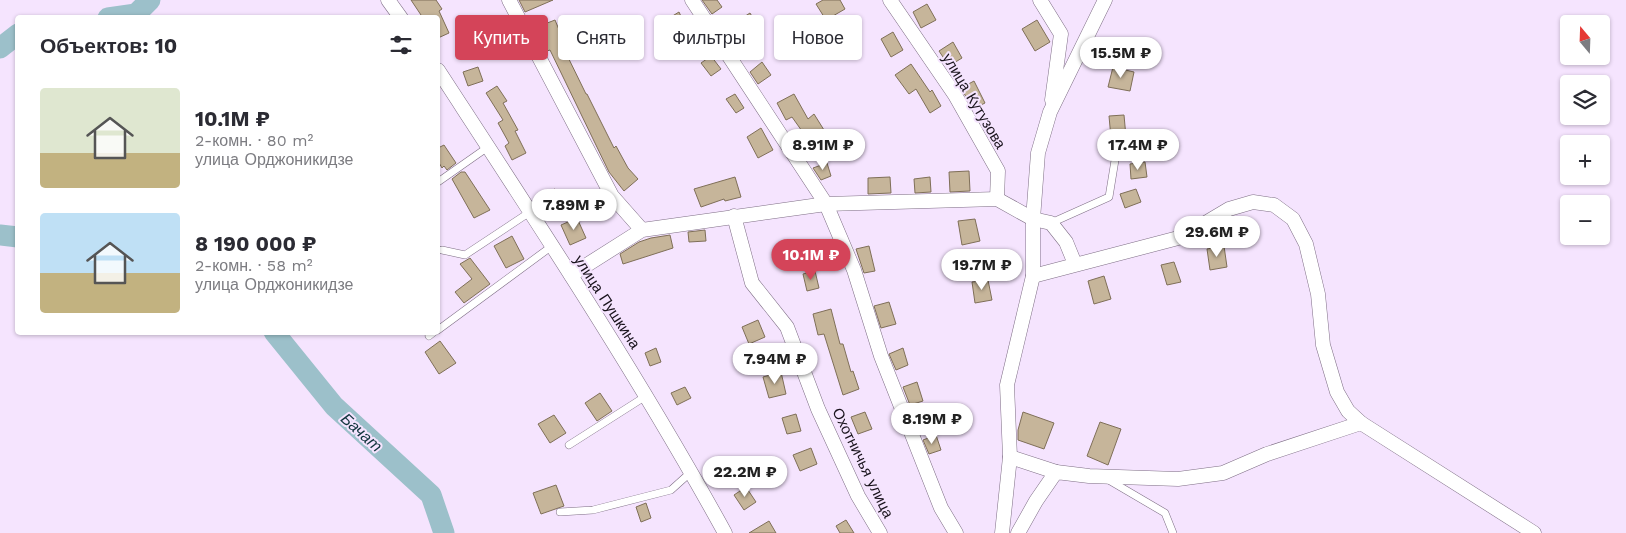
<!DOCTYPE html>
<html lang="ru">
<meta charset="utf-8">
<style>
:root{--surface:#fff;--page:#f7f7f7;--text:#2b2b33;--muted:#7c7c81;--accent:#d44459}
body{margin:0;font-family:"Work Sans",sans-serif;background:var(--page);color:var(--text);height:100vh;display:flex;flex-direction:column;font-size:19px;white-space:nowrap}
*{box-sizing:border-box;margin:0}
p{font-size:16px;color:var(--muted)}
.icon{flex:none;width:28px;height:28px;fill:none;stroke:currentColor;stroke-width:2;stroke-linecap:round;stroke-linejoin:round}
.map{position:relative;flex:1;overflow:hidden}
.side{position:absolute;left:15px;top:15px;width:425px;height:320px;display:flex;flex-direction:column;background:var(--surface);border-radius:5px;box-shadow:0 1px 4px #0004}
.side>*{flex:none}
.top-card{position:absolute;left:455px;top:15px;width:475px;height:45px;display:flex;gap:10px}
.needle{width:32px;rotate:341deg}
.controls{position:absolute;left:1560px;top:15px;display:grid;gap:10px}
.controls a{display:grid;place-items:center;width:50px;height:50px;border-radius:5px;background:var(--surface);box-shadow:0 1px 4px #0004;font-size:25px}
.price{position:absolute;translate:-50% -42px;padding:0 11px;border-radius:18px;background:#fff;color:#222;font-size:16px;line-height:32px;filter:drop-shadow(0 1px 2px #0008)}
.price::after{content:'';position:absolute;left:50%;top:30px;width:15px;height:11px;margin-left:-8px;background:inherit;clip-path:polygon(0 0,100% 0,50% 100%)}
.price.selected{background:var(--accent);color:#fff}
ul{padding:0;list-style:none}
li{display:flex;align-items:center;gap:15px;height:125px;padding:0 25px}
li span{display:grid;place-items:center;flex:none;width:140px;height:100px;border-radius:5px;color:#555}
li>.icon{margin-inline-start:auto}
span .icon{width:60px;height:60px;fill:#fffc;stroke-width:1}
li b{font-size:21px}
h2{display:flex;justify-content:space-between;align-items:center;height:60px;padding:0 25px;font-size:21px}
.tag{padding:0 18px;border-radius:5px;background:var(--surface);box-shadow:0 1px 4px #0004;font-size:18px;line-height:45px}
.tag.selected{background:var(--accent);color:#fff}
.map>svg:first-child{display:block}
</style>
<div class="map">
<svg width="1626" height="533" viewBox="0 0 1626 533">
<rect width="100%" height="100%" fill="#f5e4fe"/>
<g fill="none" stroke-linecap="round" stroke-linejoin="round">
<g stroke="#9cc0ca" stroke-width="21">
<path d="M108,18L136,14L150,0"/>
<path d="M0,48L18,34"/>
<path d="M0,235L18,237"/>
<path d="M274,332L334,406L431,495L444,533"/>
</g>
</g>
<g fill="#c6b59a" stroke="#7f6f58">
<path d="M411,0H436L442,9L439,11L449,33L438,38V18H423Z"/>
<path d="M519,0H553L525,12Z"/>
<path d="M702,0H717L722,7L712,14Z"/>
<path d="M823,0H840L845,9L826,20L816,4Z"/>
<path d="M927,4L936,20L921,28L913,12Z"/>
<path d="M679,12L685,25L672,32L666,20Z"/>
<path d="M750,13L760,30L746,39L736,22Z"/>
<path d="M555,20L565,44L562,45L586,94H587L614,148L616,146L628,168L638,179L624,191L609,172L550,50L547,51L537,27Z"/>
<path d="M1037,20L1050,42L1035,51L1022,29Z"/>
<path d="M893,32L903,50L891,57L881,39Z"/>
<path d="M953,42L962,58L949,66L939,51Z"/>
<path d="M711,56L721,69L711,76L701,63Z"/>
<path d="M762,62L771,75L758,84L750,72Z"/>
<path d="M911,64L930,92L932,90L941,106L930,113L916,89L909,94L895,75Z"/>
<path d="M478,67L483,81L468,86L463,72Z"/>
<path d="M1113,67L1134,72L1130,91L1108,87Z"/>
<path d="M974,81L985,103L973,109L961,88Z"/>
<path d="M497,86L507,101L503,103L518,130L515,131L526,153L512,160L505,146L509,143L498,123L503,120L486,93Z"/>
<path d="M735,94L744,108L736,113L726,99Z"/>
<path d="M794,94L808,119L814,114L824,130L809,141L792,117L786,120L777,103Z"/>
<path d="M1124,115L1126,137L1111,138L1109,116Z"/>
<path d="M761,128L773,150L758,158L747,137Z"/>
<path d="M444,145L456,163L447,170L444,166L442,168L438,161V148Z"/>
<path d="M1145,162L1147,177L1131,179L1130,164Z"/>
<path d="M827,163L831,176L821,180L813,168Z"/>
<path d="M969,171L970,191L950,192L949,172Z"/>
<path d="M461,172H465L490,210L474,218L452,179Z"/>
<path d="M735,177L741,197L725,201L724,199L701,207L694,189Z"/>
<path d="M890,177L891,193L868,194V178Z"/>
<path d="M930,177L931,192L915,193L914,179Z"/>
<path d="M555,189L561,205L548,210L542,194Z"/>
<path d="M1136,189L1141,202L1125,208L1120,194Z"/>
<path d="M577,218L586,238L570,245L561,225Z"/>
<path d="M975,219L980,241L962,245L958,221Z"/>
<path d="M705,230L706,241L689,242L688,232Z"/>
<path d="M670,235L673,248L623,264L620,254L639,242L651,238Z"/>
<path d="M512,236L524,259L506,268L494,246Z"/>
<path d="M869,246L875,271L864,273L856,249Z"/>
<path d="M1224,246L1227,267L1210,270L1207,249Z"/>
<path d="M470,258L490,284L464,303L455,292L472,279L460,264Z"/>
<path d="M1174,262L1181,282L1167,285L1161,265Z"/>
<path d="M815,271L819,288L807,291L803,274Z"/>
<path d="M1104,276L1111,299L1094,304L1088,281Z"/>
<path d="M988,280L992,300L975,303L972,282Z"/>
<path d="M889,302L896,324L881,328L874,306Z"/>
<path d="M831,309L840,344H843L851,372L853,371L859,389L843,395L824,334L818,335L813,314Z"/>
<path d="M758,320L765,337L749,344L742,327Z"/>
<path d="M440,341L456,363L439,374L425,352Z"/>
<path d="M656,348L661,362L650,366L645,353Z"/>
<path d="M903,348L908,365L896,370L889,354Z"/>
<path d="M781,372L786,394L769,398L763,377Z"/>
<path d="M917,382L923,401L910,405L903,387Z"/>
<path d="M685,387L691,398L677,405L671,393Z"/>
<path d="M600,393L612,411L597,421L585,403Z"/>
<path d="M865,412L872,429L858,434L851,417Z"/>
<path d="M1023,412L1054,423L1044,449L1018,440V430Z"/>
<path d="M796,414L801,431L787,434L782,418Z"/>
<path d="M554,415L566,433L550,443L538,424Z"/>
<path d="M1100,422L1121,429L1108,465L1087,456Z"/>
<path d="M936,435L941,450L929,454L923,440Z"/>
<path d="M811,448L817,464L800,471L793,455Z"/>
<path d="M556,485L564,506L541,514L533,493Z"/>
<path d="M746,487L756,502L744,510L734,495Z"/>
<path d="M646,503L651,518L641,522L636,507Z"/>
<path d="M846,520L854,533H840L836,526Z"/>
<path d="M769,521L776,533H749Z"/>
</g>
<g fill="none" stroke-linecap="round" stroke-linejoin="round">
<defs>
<g id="lane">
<path d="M438,182L488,147"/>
<path d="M1051,223L1109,197L1116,154"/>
<path d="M442,250L465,255L530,212"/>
<path d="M438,330L552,246"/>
<path d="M429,336L434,332"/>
<path d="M569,445L646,396"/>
<path d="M1107,479L1165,513L1173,533"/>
<path d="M560,512L593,510L671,490L691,472"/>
</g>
<g id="street">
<path d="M388,0L401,18"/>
<path d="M509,0L612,196L642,230"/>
<path d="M692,0L826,204L854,270L881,356L941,508L956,533"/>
<path d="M890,0L955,95L998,171L997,199"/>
<path d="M1040,0L1061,34L1052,100"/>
<path d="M438,70C537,222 637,373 725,533"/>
<path d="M734,216L752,283L787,327L818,409L858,496L880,533"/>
<path d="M571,275L642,230L826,204L997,199L1033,219L1051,223L1066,242L1075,264"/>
<path d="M1033,276L1182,237L1229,209L1253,202L1274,205L1293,219L1306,244L1318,294L1323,345L1337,392L1348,411L1361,423"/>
<path d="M1010,457L1056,472"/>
<path d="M1002,533L1010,457L1007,385L1033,276V219L1038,153L1050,112L1105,0"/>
<path d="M1018,533L1036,501L1056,472L1089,476L1178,479L1223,473L1267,454L1361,423L1534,533"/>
</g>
</defs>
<use href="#lane" stroke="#7e6e85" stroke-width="8"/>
<use href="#street" stroke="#7e6e85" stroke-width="15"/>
<use href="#lane" stroke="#fff" stroke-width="7"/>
<use href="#street" stroke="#fff" stroke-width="14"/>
</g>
<g text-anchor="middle" stroke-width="4" stroke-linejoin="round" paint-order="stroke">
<g font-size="15" fill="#18121b" stroke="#f5e4fe">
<text transform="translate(974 101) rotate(59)" y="5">улица Кутузова</text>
<text transform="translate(607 302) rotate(57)" y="5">улица Пушкина</text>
<text transform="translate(863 463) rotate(64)" y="5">Охотничья улица</text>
</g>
<g font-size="16" font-style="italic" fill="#10343c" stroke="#f5e4fe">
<text transform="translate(362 432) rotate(42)" y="6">Бачат</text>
</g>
</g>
</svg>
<div class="controls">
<a><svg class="needle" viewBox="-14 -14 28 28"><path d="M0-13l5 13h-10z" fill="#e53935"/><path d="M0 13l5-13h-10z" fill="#7c7c81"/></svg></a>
<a><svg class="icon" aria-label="layers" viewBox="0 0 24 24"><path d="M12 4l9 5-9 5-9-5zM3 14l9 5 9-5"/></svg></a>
<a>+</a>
<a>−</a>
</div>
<b class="price" style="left:1121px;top:79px">15.5M ₽</b>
<b class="price" style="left:823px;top:171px">8.91M ₽</b>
<b class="price" style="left:1138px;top:171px">17.4M ₽</b>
<b class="price" style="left:574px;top:231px">7.89M ₽</b>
<b class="price" style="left:1217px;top:258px">29.6M ₽</b>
<b class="price selected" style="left:811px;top:281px">10.1M ₽</b>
<b class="price" style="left:982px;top:291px">19.7M ₽</b>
<b class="price" style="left:775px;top:385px">7.94M ₽</b>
<b class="price" style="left:932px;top:445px">8.19M ₽</b>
<b class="price" style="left:745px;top:498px">22.2M ₽</b>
<div class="top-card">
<a class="tag selected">Купить</a>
<a class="tag">Снять</a>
<a class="tag">Фильтры</a>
<a class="tag">Новое</a>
</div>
<section class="side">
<h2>Объектов: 10<svg class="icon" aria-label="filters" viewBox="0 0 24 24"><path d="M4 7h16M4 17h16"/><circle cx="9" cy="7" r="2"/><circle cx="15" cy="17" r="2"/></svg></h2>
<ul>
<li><span style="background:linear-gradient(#dfe7d0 65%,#c2b280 0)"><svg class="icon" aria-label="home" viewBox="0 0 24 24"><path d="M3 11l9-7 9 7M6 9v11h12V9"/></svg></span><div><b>10.1M ₽</b><p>2-комн. · 80 m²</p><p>улица Орджоникидзе</p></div></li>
<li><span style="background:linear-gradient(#bfe0f5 60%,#c2b280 0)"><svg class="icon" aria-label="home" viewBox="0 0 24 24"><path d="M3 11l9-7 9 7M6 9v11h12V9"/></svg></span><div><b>8 190 000 ₽</b><p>2-комн. · 58 m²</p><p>улица Орджоникидзе</p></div></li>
</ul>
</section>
</div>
